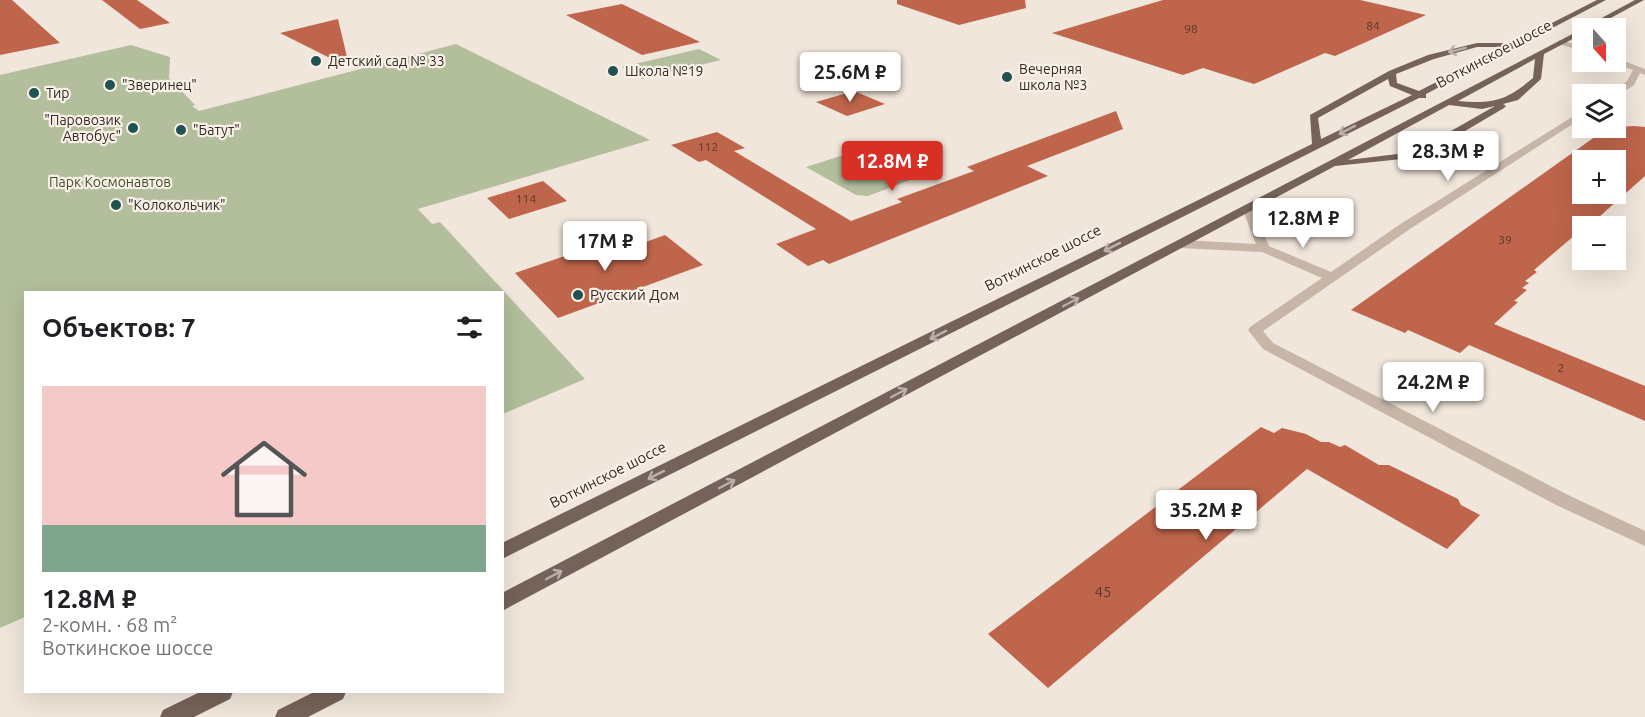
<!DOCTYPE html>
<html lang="ru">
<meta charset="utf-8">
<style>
:root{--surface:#fff;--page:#f6f6f6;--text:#202124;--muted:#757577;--line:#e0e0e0;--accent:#d93025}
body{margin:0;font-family:Ubuntu,sans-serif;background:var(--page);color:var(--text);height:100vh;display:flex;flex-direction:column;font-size:22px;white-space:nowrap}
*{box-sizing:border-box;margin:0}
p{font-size:20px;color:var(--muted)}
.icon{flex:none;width:33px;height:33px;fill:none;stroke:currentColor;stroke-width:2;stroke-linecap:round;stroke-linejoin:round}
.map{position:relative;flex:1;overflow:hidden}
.sheet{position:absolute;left:24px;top:291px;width:480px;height:402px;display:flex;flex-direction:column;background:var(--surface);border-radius:0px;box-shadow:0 6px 24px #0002}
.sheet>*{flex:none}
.needle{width:39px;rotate:159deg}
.tools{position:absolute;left:1572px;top:18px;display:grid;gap:12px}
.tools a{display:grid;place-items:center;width:54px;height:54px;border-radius:0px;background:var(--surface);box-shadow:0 6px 24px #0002;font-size:30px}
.price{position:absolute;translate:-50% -51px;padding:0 14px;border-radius:6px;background:#fff;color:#222;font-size:20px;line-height:39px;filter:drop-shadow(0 2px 3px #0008)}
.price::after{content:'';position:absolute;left:50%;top:36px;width:18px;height:14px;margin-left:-9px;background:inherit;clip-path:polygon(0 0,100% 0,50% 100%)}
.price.current{background:var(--accent);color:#fff}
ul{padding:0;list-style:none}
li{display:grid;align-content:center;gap:12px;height:318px;padding:0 18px}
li+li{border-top:2px solid var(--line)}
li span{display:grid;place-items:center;height:186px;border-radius:0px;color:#555}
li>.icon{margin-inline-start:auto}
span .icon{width:108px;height:108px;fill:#fffc;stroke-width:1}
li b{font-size:26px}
h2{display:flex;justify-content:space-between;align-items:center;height:72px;padding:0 18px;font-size:26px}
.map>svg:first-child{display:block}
</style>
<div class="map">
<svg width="1645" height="717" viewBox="0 0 1645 717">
<rect width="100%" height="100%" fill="#f0e6db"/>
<g fill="#b3be9c">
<path d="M456,44L650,140L418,209L432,224L440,222L585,379L503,414L502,292H26L25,617L0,628V75L131,45L170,57L169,78L195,105L192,106L199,111Z"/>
<path d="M699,49L721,60L642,79L622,67Z"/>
<path d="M875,145L926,170V174L868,196L856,195L806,167Z"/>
</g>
<g fill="#be654b" fill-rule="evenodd">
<path d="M0,0H12L60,43L0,55Z"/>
<path d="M102,0H137L170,23L140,29Z"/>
<path d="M897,0H1025L1026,8L959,25L897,4Z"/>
<path d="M1163,0H1360L1426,15L1335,56L1325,53L1254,84L1203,68L1183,75L1052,33Z"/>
<path d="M622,4L700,42L642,55L566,15Z"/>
<path d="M338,19L347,57L334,60L280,33Z"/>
<path d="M854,91L885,104L847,116L816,102Z"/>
<path d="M1116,111L1123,129L1027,166L1048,176L829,264L823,260L808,266L776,244L816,229L706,160L699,162L671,145L717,132L745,148L734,151L851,221L902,202L897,199L974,171L967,167Z"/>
<path d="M1634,126L1645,127V176L1590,225L1582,226V229L1534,270L1537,272L1525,281L1529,283L1522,288L1527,290L1514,301L1518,302L1494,324L1645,386V421L1469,345L1460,353L1408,330L1405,333L1351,310L1606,129L1613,131L1619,127ZM1582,160H1616V194H1582Z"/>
<path d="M543,181L567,201L509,219L487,198Z"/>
<path d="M629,234L640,244L665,235L703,265L558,318L515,273Z"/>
<path d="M1261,427L1274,433L1282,428L1306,434L1321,442H1329L1340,447L1345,445L1379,465H1389L1458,499L1461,505L1480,515L1447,549L1307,469L1048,688L988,634Z"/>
</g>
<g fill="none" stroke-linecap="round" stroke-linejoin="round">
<g fill="#c7b6a8" fill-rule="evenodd">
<path d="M1559,40L1582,46V51L1559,44Z"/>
<path d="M1616,58L1645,69V75L1640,73L1634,85L1616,97V94H1610L1627,81L1633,70L1613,63Z"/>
<path d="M1582,111V118L1410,229L1263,331L1273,343L1568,495L1645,531V546L1556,505L1263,349L1248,330L1250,327L1322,278L1262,252L1180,248L1174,244L1180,240L1256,244L1242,208L1248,204L1254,208L1269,246L1331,272L1402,223Z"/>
</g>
<g fill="#75625a" fill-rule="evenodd">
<path d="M1597,0H1606L1426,94V98H1419L502,559V543L1312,144L1310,115L1389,71L1428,55L1477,43H1513ZM1477,47H1504L1419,91L1397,83L1396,74L1434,59ZM1388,79L1390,86L1412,95L1321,139L1318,118Z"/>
<path d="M1635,0H1644L1592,28H1583Z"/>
<path d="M1582,29V34L1544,54L1541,79L1518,100L1503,104L1506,106L1504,108L1421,157L1335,166L502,611V593ZM1535,59L1533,78C1506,101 1493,104 1458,101ZM1449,105L1482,109L1495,106L1414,152L1348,160Z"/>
<path d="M200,692H233L230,699L194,717H160L163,710Z"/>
<path d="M314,692H346L343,699L308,717H275L278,710Z"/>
</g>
</g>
<defs><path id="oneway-shaft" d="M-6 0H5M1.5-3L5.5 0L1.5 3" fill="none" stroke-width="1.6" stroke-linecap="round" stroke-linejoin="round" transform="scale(1.5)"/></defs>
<g stroke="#bdb0a8">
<use href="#oneway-shaft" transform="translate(1457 50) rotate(166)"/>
<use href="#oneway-shaft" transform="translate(1347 130) rotate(153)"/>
<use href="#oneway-shaft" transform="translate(1112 247) rotate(153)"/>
<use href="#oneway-shaft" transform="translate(1071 302) rotate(-28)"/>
<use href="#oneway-shaft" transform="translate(938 335) rotate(153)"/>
<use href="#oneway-shaft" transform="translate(899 393) rotate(-28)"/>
<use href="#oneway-shaft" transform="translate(656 475) rotate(153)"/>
<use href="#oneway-shaft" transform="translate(727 484) rotate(-28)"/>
<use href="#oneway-shaft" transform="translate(554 575) rotate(-28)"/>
</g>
<g fill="#205153" stroke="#f8f0e7" stroke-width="2">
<circle cx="316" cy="61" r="6"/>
<circle cx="613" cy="71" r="6"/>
<circle cx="1007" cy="77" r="6"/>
<circle cx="110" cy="85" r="6"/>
<circle cx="34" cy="93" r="6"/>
<circle cx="133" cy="128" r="6"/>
<circle cx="181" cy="130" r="6"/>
<circle cx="116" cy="205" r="6"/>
<circle cx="578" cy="295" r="6"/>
</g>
<g text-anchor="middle" stroke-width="4.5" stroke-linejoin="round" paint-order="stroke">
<g font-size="12" fill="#563a31">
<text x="1373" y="30">84</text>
<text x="1191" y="33">98</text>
<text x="708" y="151">112</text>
<text x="526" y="203">114</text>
<text x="1505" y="244">39</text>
<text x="1561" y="372">2</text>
</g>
<g font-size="14" fill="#342b28" stroke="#f8f0e7" text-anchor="start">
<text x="328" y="66">Детский сад № 33</text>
<text x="1019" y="74">Вечерняя<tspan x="1019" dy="16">школа №3</tspan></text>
<text x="625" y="76">Школа №19</text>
<text x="122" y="90">"Зверинец"</text>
<text x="46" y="98">Тир</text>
<text x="121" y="125" text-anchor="end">"Паровозик<tspan x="121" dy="16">Автобус"</tspan></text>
<text x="193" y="135">"Батут"</text>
<text x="128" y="210">"Колокольчик"</text>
</g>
<g font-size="14" fill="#45512d" stroke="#f8f0e7">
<text x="110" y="187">Парк Космонавтов</text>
</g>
<g font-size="15" fill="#342b28" stroke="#f8f0e7">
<text transform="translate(1494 54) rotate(-28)" y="5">Воткинское шоссе</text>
<text transform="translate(1043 258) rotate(-27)" y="5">Воткинское шоссе</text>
<text transform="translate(608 475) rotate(-27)" y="5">Воткинское шоссе</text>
</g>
<g font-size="15" fill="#342b28" stroke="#f8f0e7" text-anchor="start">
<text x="590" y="300">Русский Дом</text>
</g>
<g font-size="15" fill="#563a31">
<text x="1103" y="597">45</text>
</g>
</g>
</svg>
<div class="tools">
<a><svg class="needle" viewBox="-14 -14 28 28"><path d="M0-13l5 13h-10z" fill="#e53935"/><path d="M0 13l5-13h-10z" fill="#757577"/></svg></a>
<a><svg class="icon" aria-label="layers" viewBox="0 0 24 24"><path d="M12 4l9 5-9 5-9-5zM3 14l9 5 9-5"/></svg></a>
<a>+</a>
<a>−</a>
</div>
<b class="price" style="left:850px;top:103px">25.6M ₽</b>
<b class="price" style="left:1448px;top:182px">28.3M ₽</b>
<b class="price current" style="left:892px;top:192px">12.8M ₽</b>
<b class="price" style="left:1303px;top:249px">12.8M ₽</b>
<b class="price" style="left:605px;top:272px">17M ₽</b>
<b class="price" style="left:1433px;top:413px">24.2M ₽</b>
<b class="price" style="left:1206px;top:541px">35.2M ₽</b>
<section class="sheet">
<h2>Объектов: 7<svg class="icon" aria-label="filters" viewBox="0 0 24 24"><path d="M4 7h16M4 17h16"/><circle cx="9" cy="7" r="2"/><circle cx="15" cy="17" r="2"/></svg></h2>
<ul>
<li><span style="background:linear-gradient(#f6c9c9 75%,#7fa58c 0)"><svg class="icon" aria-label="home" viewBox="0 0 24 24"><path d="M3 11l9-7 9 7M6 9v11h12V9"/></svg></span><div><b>12.8M ₽</b><p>2-комн. · 68 m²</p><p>Воткинское шоссе</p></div></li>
</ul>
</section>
</div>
